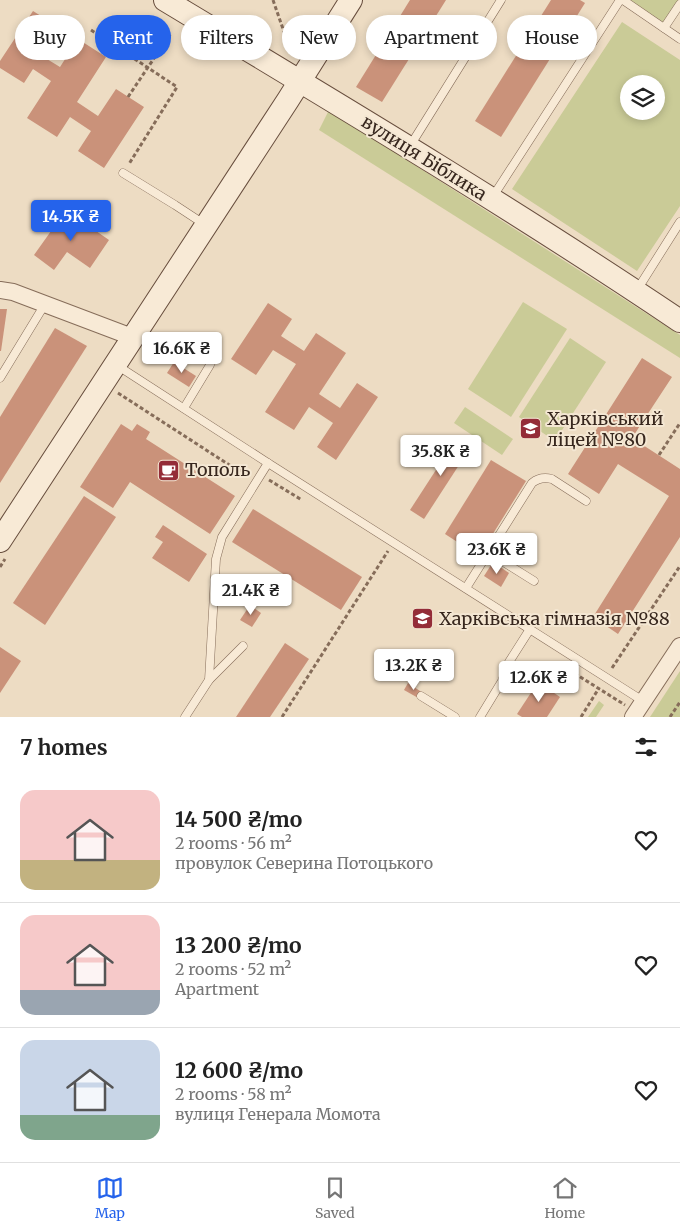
<!DOCTYPE html>
<meta charset="utf-8">
<style>
:root{--surface:#fff;--page:#f6f6f6;--text:#222;--muted:#767676;--line:#e0e0e0;--accent:#2563eb}
body{margin:0;font-family:Merriweather,serif;background:var(--page);color:var(--text);height:100vh;display:flex;flex-direction:column;font-size:19px;white-space:nowrap}
*{box-sizing:border-box;margin:0}
p{font-size:16px;color:var(--muted)}
.icon{flex:none;width:28px;height:28px;fill:none;stroke:currentColor;stroke-width:2;stroke-linecap:round;stroke-linejoin:round}
.map{position:relative;height:717px;overflow:hidden}
.drawer{display:flex;flex-direction:column;background:var(--surface);flex:1}
.drawer>*{flex:none}
.hud{position:absolute;left:15px;top:15px;width:650px;height:45px;display:flex;gap:10px}
.buttons{position:absolute;left:620px;top:75px;display:grid;gap:10px}
.buttons a{display:grid;place-items:center;width:45px;height:45px;border-radius:50%;background:var(--surface);box-shadow:0 2px 8px #0003;font-size:25px}
.price{position:absolute;translate:-50% -42px;padding:0 11px;border-radius:5px;background:#fff;color:#222;font-size:16px;line-height:32px;filter:drop-shadow(0 1px 2px #0008)}
.price::after{content:'';position:absolute;left:50%;top:30px;width:15px;height:11px;margin-left:-8px;background:inherit;clip-path:polygon(0 0,100% 0,50% 100%)}
.price.on{background:var(--accent);color:#fff}
ul{padding:0;list-style:none}
li{display:flex;align-items:center;gap:15px;height:125px;padding:0 20px}
li+li{border-top:1px solid var(--line)}
li span{display:grid;place-items:center;flex:none;width:140px;height:100px;border-radius:15px;color:#555}
li>.icon{margin-inline-start:auto}
span .icon{width:60px;height:60px;fill:#fffc;stroke-width:1}
li b{font-size:21px}
h2{display:flex;justify-content:space-between;align-items:center;height:60px;padding:0 20px;font-size:21px}
.tag{padding:0 18px;border-radius:22px;background:var(--surface);box-shadow:0 2px 8px #0003;font-size:18px;line-height:45px}
.tag.on{background:var(--accent);color:#fff}
.menu{display:flex;justify-content:space-around;align-items:center;height:70px;border-top:1px solid var(--line);background:var(--surface);font-size:14px;color:var(--muted)}
.menu a{display:grid;justify-items:center;gap:2px}
.menu .on{color:var(--accent)}
.map>svg:first-child{display:block}
</style>
<div class="map">
<svg width="680" height="717" viewBox="0 0 680 717">
<rect width="100%" height="100%" fill="#eddcc3"/>
<g fill="#cacb97" fill-rule="evenodd">
<path d="M622,0H680V3L664,28Z"/>
<path d="M622,22L680,60V206L637,271L512,189ZM629,84H656V111H629Z"/>
<path d="M329,110L680,335V358L319,130Z"/>
<path d="M523,302L567,329L511,417L468,389Z"/>
<path d="M570,338L606,362L555,441L519,417Z"/>
<path d="M465,407L513,439L502,455L454,423Z"/>
<path d="M680,671V717H650Z"/>
<path d="M599,701L604,705L596,717H588Z"/>
</g>
<g fill="#ca927a">
<path d="M410,0H446L382,102L356,87Z"/>
<path d="M551,0H580L585,3L501,137L475,121Z"/>
<path d="M33,11L60,28L42,56L60,67L78,39L106,57L77,102L98,116L116,89L144,107L104,168L78,151L91,131L70,117L57,137L27,118L51,81L33,69L24,83L0,68V61Z"/>
<path d="M66,210L109,240L90,268L67,252L54,270L34,255Z"/>
<path d="M268,303L292,319L281,336L304,351L316,333L346,353L319,394L340,408L357,383L378,397L336,460L317,447L333,423L309,407L294,430L265,412L296,364L273,350L256,375L231,359Z"/>
<path d="M0,309H7L1,351H0Z"/>
<path d="M55,328L87,346L0,483V417Z"/>
<path d="M642,358L672,377L632,438L680,469V537L618,634L593,617L669,496L618,464L599,494L568,474Z"/>
<path d="M174,362L196,376L189,387L167,373Z"/>
<path d="M121,424L132,431L137,424L150,432L146,439L235,496L210,534L130,482L113,508L80,487Z"/>
<path d="M458,436L472,445L424,519L410,510Z"/>
<path d="M491,460L526,481L479,556L445,534Z"/>
<path d="M84,496L116,517L45,625L13,603Z"/>
<path d="M253,509L362,577L341,610L232,542Z"/>
<path d="M163,525L207,554L189,582L152,558L163,542L155,537Z"/>
<path d="M493,562L509,573L501,587L484,576Z"/>
<path d="M250,605L261,613L252,627L240,620Z"/>
<path d="M285,643L309,659L270,717H236Z"/>
<path d="M0,647L21,661L0,693Z"/>
<path d="M538,682L560,697L547,717H522L517,714Z"/>
<path d="M408,683L423,693L420,699L404,690Z"/>
</g>
<g fill="none" stroke-linecap="round" stroke-linejoin="round">
<defs>
<g id="lane">
<path d="M623,0L680,39"/>
<path d="M664,28L680,4"/>
<path d="M410,146L501,0"/>
<path d="M123,173L175,205L204,224"/>
<path d="M492,198L620,0"/>
<path d="M637,290L680,222"/>
<path d="M118,366L268,463L643,701"/>
<path d="M0,378L45,304"/>
<path d="M184,408L210,365"/>
<path d="M489,553L534,581"/>
<path d="M466,588L532,483C538,478 544,477 552,479L586,501"/>
<path d="M209,680L243,646"/>
<path d="M421,696L455,717"/>
<path d="M185,717L209,680L216,559L222,537L268,463"/>
<path d="M480,717L502,681L509,662L530,629"/>
</g>
<g id="street">
<path d="M0,290L13,292L132,337"/>
<path d="M633,717L680,646"/>
</g>
<g id="secondary">
<path d="M165,0C338,104 512,208 680,321"/>
<path d="M0,541L288,100L351,0"/>
</g>
</defs>
<use href="#lane" stroke="#866d5a" stroke-width="9"/>
<use href="#street" stroke="#866d5a" stroke-width="18"/>
<use href="#secondary" stroke="#684e3e" stroke-width="24"/>
<g stroke="#866d5a" stroke-width="3" stroke-dasharray="4 2.5" stroke-linecap="butt">
<path d="M273,0L292,55"/>
<path d="M91,30L177,87L129,164"/>
<path d="M128,97L171,33"/>
<path d="M118,393L234,468L249,473"/>
<path d="M659,455L680,423"/>
<path d="M269,480L302,500"/>
<path d="M0,567L5,559"/>
<path d="M558,663L625,705"/>
<path d="M612,668L680,566"/>
<path d="M282,717L388,551"/>
<path d="M581,717L599,688"/>
<path d="M670,717L680,702"/>
</g>
<use href="#lane" stroke="#f8ead6" stroke-width="8"/>
<use href="#street" stroke="#f8ead6" stroke-width="16"/>
<use href="#secondary" stroke="#f8ead6" stroke-width="22"/>
</g>
<defs>
<symbol id="school-square" viewBox="-11 -11 22 22"><rect x="-9" y="-9" width="18" height="18" rx="4" fill="#942c38" stroke="#f4e7d3"/><path d="M0-5L7-2L0 1L-7-2ZM-4 1L0 2.5L4 1V4Q0 6-4 4Z" fill="#fff"/></symbol>
<symbol id="cafe-square" viewBox="-11 -11 22 22"><rect x="-9" y="-9" width="18" height="18" rx="4" fill="#942c38" stroke="#f4e7d3"/><path d="M-5.5-4.5H6V0H3Q3 3.5 0 3.5H-2.5Q-5.5 3.5-5.5 0ZM3-3.2v2h1.7v-2ZM-6 4.5H4V6H-6Z" fill="#fff"/></symbol>
</defs>
<g fill-rule="evenodd">
<use href="#school-square" x="518" y="416" width="25" height="25"/>
<use href="#cafe-square" x="156" y="458" width="25" height="25"/>
<use href="#school-square" x="410" y="606" width="25" height="25"/>
</g>
<g text-anchor="middle" stroke-width="4" stroke-linejoin="round" paint-order="stroke">
<g font-size="18" fill="#37271e" stroke="#f4e7d3">
<text transform="translate(424 158) rotate(32)" y="6">вулиця Біблика</text>
</g>
<g font-size="18" fill="#37271e" stroke="#f4e7d3" text-anchor="start">
<text x="547" y="425">Харківський<tspan x="547" dy="21">ліцей №80</tspan></text>
<text x="185" y="476">Тополь</text>
<text x="439" y="625">Харківська гімназія №88</text>
</g>
</g>
</svg>
<div class="buttons">
<a><svg class="icon" aria-label="layers" viewBox="0 0 24 24"><path d="M12 4l9 5-9 5-9-5zM3 14l9 5 9-5"/></svg></a>
</div>
<b class="price on" style="left:71px;top:242px">14.5K ₴</b>
<b class="price" style="left:182px;top:374px">16.6K ₴</b>
<b class="price" style="left:441px;top:477px">35.8K ₴</b>
<b class="price" style="left:497px;top:575px">23.6K ₴</b>
<b class="price" style="left:251px;top:616px">21.4K ₴</b>
<b class="price" style="left:414px;top:691px">13.2K ₴</b>
<b class="price" style="left:539px;top:703px">12.6K ₴</b>
<div class="hud">
<a class="tag">Buy</a>
<a class="tag on">Rent</a>
<a class="tag">Filters</a>
<a class="tag">New</a>
<a class="tag">Apartment</a>
<a class="tag">House</a>
</div>
</div>
<section class="drawer">
<h2>7 homes<svg class="icon" aria-label="filters" viewBox="0 0 24 24"><path d="M4 7h16M4 17h16"/><circle cx="9" cy="7" r="2"/><circle cx="15" cy="17" r="2"/></svg></h2>
<ul>
<li><span style="background:linear-gradient(#f6c9c9 70%,#c2b280 0)"><svg class="icon" aria-label="home" viewBox="0 0 24 24"><path d="M3 11l9-7 9 7M6 9v11h12V9"/></svg></span><div><b>14 500 ₴/mo</b><p>2 rooms · 56 m²</p><p>провулок Северина Потоцького</p></div><svg class="icon" aria-label="heart" viewBox="0 0 24 24"><path d="M12 20l-8-8c-3-5 5-10 8-4 3-6 11-1 8 4z"/></svg></li>
<li><span style="background:linear-gradient(#f6c9c9 75%,#9aa5b1 0)"><svg class="icon" aria-label="home" viewBox="0 0 24 24"><path d="M3 11l9-7 9 7M6 9v11h12V9"/></svg></span><div><b>13 200 ₴/mo</b><p>2 rooms · 52 m²</p><p>Apartment</p></div><svg class="icon" aria-label="heart" viewBox="0 0 24 24"><path d="M12 20l-8-8c-3-5 5-10 8-4 3-6 11-1 8 4z"/></svg></li>
<li><span style="background:linear-gradient(#c9d6e8 75%,#7fa58c 0)"><svg class="icon" aria-label="home" viewBox="0 0 24 24"><path d="M3 11l9-7 9 7M6 9v11h12V9"/></svg></span><div><b>12 600 ₴/mo</b><p>2 rooms · 58 m²</p><p>вулиця Генерала Момота</p></div><svg class="icon" aria-label="heart" viewBox="0 0 24 24"><path d="M12 20l-8-8c-3-5 5-10 8-4 3-6 11-1 8 4z"/></svg></li>
</ul>
</section>
<nav class="menu">
<a class="on"><svg class="icon" aria-label="map" viewBox="0 0 24 24"><path d="M3 6l6-2 6 2 6-2v14l-6 2-6-2-6 2zM9 4v14M15 6v14"/></svg>Map</a>
<a><svg class="icon" aria-label="saved" viewBox="0 0 24 24"><path d="M7 4h10v16l-5-4-5 4z"/></svg>Saved</a>
<a><svg class="icon" aria-label="home" viewBox="0 0 24 24"><path d="M3 11l9-7 9 7M6 9v11h12V9"/></svg>Home</a>
</nav>
